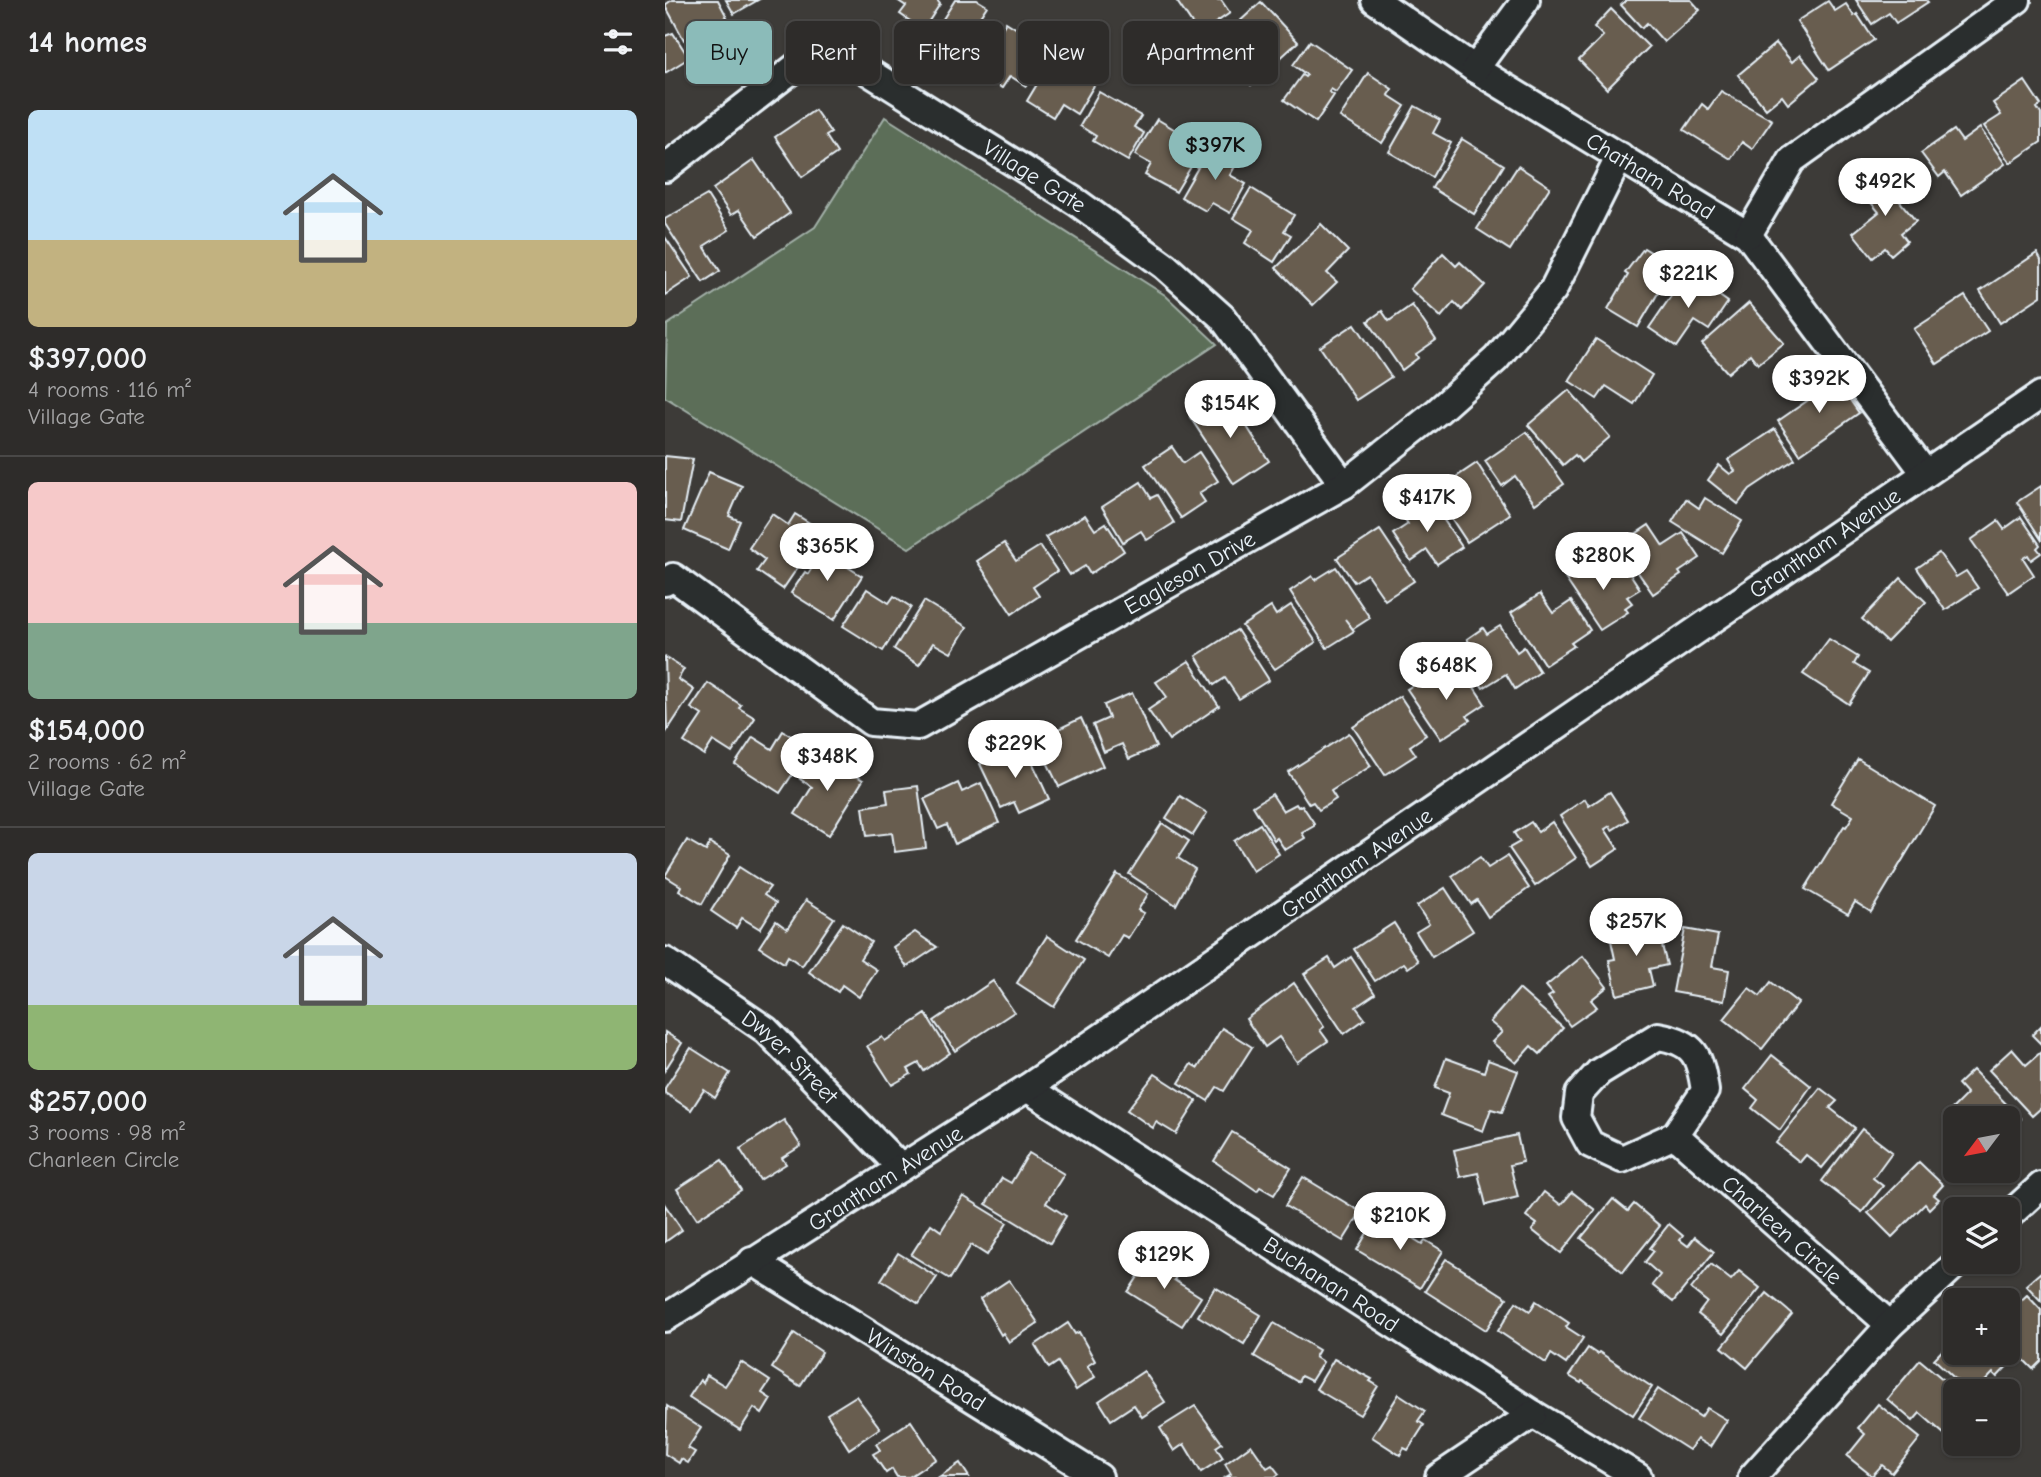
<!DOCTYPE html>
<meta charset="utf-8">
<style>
:root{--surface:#2e2c2a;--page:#3a3836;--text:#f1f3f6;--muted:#a7a7a8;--line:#494847;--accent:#8bbbb9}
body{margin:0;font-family:"Comic Neue",sans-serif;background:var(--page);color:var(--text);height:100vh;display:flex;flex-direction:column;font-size:26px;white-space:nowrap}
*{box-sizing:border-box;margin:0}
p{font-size:23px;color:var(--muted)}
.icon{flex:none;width:38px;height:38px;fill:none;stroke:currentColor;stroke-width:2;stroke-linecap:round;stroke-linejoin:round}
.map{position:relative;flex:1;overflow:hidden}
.sheet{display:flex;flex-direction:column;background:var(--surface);width:665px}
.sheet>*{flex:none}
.banner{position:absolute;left:21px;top:21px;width:665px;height:63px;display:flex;gap:14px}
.needle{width:46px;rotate:238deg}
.tools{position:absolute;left:1278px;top:1106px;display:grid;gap:14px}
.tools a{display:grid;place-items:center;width:77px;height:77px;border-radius:10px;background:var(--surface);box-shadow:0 2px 5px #0004,0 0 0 2px var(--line);font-size:35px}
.price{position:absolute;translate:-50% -60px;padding:0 16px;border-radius:24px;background:#fff;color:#222;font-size:23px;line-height:46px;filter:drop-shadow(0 2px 4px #0008)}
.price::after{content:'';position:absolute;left:50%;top:42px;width:21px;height:16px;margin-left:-10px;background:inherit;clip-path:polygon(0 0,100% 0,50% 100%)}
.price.active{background:var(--accent);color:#111}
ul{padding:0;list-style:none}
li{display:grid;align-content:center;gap:14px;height:371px;padding:0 28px}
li+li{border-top:2px solid var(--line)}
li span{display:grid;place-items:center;height:217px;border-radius:10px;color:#555}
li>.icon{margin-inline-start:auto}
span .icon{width:126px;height:126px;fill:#fffc;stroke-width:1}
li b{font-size:30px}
h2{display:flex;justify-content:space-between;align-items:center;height:84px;padding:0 28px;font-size:30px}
.chip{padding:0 24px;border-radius:10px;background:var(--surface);box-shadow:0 2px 5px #0004,0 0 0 2px var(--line);font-size:24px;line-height:63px}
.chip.active{background:var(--accent);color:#111}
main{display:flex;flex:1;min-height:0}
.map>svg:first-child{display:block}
</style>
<main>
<section class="sheet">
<h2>14 homes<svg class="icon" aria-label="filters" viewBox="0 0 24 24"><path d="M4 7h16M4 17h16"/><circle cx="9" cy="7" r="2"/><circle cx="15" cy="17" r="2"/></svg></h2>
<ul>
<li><span style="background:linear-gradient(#bfe0f5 60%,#c2b280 0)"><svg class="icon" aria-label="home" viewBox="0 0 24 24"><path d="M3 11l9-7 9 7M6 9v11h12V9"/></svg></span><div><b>$397,000</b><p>4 rooms · 116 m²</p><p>Village Gate</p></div></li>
<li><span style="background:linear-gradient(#f6c9c9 65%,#7fa58c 0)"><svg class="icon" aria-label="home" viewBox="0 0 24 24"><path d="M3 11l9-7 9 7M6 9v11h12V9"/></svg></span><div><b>$154,000</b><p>2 rooms · 62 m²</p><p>Village Gate</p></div></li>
<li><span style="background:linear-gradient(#c9d6e8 70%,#8fb573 0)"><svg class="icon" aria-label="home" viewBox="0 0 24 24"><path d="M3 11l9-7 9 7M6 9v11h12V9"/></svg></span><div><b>$257,000</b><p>3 rooms · 98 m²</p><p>Charleen Circle</p></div></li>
</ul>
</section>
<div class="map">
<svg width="1376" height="1477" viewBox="0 0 1376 1477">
<rect width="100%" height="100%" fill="#3d3b38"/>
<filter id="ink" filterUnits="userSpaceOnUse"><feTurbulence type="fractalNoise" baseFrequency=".0143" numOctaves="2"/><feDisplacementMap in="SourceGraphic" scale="14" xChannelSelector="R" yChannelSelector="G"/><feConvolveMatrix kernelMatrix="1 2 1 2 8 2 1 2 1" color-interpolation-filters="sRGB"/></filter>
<g filter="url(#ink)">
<path fill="#5b6e58" stroke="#a2b0a8" stroke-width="2" d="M220,117L500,295L552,344L244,548L0,397L2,325L150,227Z"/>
<g fill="#685d4f" stroke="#e8f1f8" stroke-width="2">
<path d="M7,0H53L62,17L19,40L0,5Z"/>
<path d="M61,0H93L69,14Z"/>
<path d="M232,0H272L275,4L258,30L235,14L241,6Z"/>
<path d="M290,0H312L322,6L309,26L321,33L317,39L321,41L304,66L264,41Z"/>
<path d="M511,0H556L565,13L534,34Z"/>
<path d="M962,0H1026L1035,10L999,42L982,23L977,28L956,5Z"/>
<path d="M1191,0H1261L1263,2L1231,23L1224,13L1207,24Z"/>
<path d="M1163,1L1170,11L1181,4L1189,16L1192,14L1209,40L1164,70L1132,21Z"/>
<path d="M596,2L633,42L586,85L559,55L583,33L573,23Z"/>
<path d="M946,9L984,47L942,89L914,60L938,36L929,27Z"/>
<path d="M341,22L384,49L361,86L345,76L337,88L311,71Z"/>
<path d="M8,33L24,58L0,73V36Z"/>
<path d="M645,41L687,70L671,92L666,89L664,92L669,95L651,122L619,100L637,75L640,77L642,75L628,65Z"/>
<path d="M1111,43L1127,62L1135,55L1154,78L1123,104L1117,96L1101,109L1073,75Z"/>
<path d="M392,51L434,77L412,114L396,104L388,117L362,101Z"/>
<path d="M703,73L727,89L723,95L740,106L717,143L675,117Z"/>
<path d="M1360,81L1376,105L1372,108L1376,114V142L1345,163L1319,126L1336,115L1328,103Z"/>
<path d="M1056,91L1107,120L1087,149L1077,142L1066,159L1019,130L1037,104L1043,109Z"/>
<path d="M434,92L476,116L469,127L479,133L463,161L428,141L431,136L415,126Z"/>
<path d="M750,106L775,120L768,133L786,143L767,177L724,152Z"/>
<path d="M150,110L166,133L161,136L172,153L137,177L110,137Z"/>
<path d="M492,119L534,144L526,158L530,160L511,192L480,175L486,164L470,155Z"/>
<path d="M1315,128L1340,164L1296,195L1280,172L1274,177L1256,153L1289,130L1297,141Z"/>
<path d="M797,139L839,165L809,214L767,188Z"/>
<path d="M546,145L573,161L565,175L581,184L565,213L547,203L541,211L516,197Z"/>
<path d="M89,160L125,213L92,236L74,210L66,215L48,189Z"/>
<path d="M853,166L885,187L845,250L812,229Z"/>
<path d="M1224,171L1240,192L1232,198L1251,221L1236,233L1242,241L1226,255L1220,248L1208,258L1188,233L1214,212L1198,193Z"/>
<path d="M586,188L629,215L619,231L626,235L609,262L580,243L588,230L568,218Z"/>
<path d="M42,195L64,230L39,246L55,271L38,282L0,224V219Z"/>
<path d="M656,224L683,251L662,273L672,282L648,305L611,268Z"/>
<path d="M0,237L27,277L0,295Z"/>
<path d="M979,248L1009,266L973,327L943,309L963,275L960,273Z"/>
<path d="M778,253L791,266L795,262L820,285L797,310L789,302L776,317L745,289Z"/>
<path d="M1372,253L1376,260V296L1335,323L1315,291Z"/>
<path d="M1022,273L1063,302L1044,330L1030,321L1012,347L984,328Z"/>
<path d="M1300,296L1323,331L1272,364L1249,329Z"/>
<path d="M1084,303L1119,343L1093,364L1085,354L1063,373L1037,344Z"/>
<path d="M747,305L771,340L751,354L753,358L737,370L703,321L717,311L724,321Z"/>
<path d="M690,324L726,377L691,400L655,347Z"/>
<path d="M931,339L987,375L969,404L941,386L932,399L904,381Z"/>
<path d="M1166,373L1194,413L1135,454L1113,421L1155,392L1150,384Z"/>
<path d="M904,390L945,437L916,462L910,455L898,465L863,425Z"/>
<path d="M556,397L563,408L568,405L604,461L569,484L525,417Z"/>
<path d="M1110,429L1130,459L1085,489L1073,504L1043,480L1054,465L1065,474L1070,471L1063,460Z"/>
<path d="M862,432L899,484L870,504L850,476L837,486L820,461Z"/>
<path d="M507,447L518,463L534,452L553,481L534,493L540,502L516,518L480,465Z"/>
<path d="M0,456L28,459L16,522L0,520Z"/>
<path d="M812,463L845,514L802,542L775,501L791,490L785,481Z"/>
<path d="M44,472L77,486L64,516L75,521L63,549L19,530Z"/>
<path d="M476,482L486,498L492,495L509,523L482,540L476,531L458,542L437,507Z"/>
<path d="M1376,486V539L1352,502Z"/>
<path d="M764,498L797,547L772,564L762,550L746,561L728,534L743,524L738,516Z"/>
<path d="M1040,498L1077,521L1057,553L1007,522L1021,499L1034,508Z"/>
<path d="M107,514L123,525L130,514L151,527L144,537L150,542L118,589L92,571L100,560L84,548Z"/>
<path d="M420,515L430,530L441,523L459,551L425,574L420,566L405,575L380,537Z"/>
<path d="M1356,517L1375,545L1372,548L1376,553L1366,560L1363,555L1358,558L1369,575L1343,593L1306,540L1333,521L1339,529Z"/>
<path d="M984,525L998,546L1018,533L1035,558L1014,572L1016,575L988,594L954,545Z"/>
<path d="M715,530L749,581L720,600L702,574L689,582L672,558Z"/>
<path d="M164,540L177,548L170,559L197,576L169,620L126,593L140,572L143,574Z"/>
<path d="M339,543L351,561L375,546L392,571L368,587L374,596L347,614L312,561Z"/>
<path d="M1274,553L1291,577L1301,571L1313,588L1280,610L1252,568Z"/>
<path d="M927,560L938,576L958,563L975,589L962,597L967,603L960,608L963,612L935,630L900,578Z"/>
<path d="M671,567L705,618L688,629L680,619L689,631L662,648L625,591L647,576L650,580Z"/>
<path d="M1236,578L1261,602L1222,642L1197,619Z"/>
<path d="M202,589L224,603L229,596L246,607L218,651L178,626Z"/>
<path d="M875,594L888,613L906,601L925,630L906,643L909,646L880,665L846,613Z"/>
<path d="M259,601L302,627L286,653L268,643L254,665L229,649Z"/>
<path d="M626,605L651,642L610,669L577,626L606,607L611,615Z"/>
<path d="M835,626L852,652L859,647L875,672L850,689L841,674L818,688L795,653L806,645L802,639L818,628L822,634Z"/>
<path d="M572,630L604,680L574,699L560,678L549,685L531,656Z"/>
<path d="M1164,639L1193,657L1189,664L1204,673L1184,704L1138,674Z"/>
<path d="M0,657L19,669L13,679L29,690L2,731Z"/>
<path d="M524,661L554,706L504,740L483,710L502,697L491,682Z"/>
<path d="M771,670L783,687L801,675L820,704L802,716L805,720L776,739L742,689Z"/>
<path d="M43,683L76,705L74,708L90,718L67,753L48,741L39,755L19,742L37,715L26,708Z"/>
<path d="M467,693L491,747L464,759L457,744L439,752L428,725L444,718L439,705Z"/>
<path d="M735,696L761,735L745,746L751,755L720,775L688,727Z"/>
<path d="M416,718L438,766L394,787L381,760L395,754L385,733Z"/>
<path d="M118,731L145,748L115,793L70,764L88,737L107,749Z"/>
<path d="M684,733L706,766L666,791L671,799L654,810L648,802L644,804L623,772Z"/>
<path d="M359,744L384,799L354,813L349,802L336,808L315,764Z"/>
<path d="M152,752L198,780L164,835L130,814L147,787L135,779Z"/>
<path d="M1193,759L1270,806L1206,912L1190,902L1183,914L1140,889L1179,826L1181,827L1188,816L1166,803Z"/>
<path d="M293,783L297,792L316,783L334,823L290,844L282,825L273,829L259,799Z"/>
<path d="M253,786L261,848L230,852L227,833L202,836L198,807L223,803L221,790Z"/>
<path d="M945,792L963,820L947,830L945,826L940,829L953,849L927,866L895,816L920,799L924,806Z"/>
<path d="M607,794L618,811L631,804L633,807L637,805L649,823V826L637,833L640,838L620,850L612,838L609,840L588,806Z"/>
<path d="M515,796L542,813L528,835L501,818Z"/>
<path d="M866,822L873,832L887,822L911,858L870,886L844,848L855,842L849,833Z"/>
<path d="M497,823L524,841L513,858L530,869L511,905L464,874Z"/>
<path d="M595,824L614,854L588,871L569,841Z"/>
<path d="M22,840L41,851L45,843L65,855L37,904L14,890L16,886L0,876Z"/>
<path d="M842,856L864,888L823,917L812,900L806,904L787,876L815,857L823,868Z"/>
<path d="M74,867L105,887L99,895L111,903L95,929L77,918L71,928L46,911Z"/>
<path d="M452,874L483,894L473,910L479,913L463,938L457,935L443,958L411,939Z"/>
<path d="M780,888L808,931L767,957L751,932L764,924L752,906Z"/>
<path d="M141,900L169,918L137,966L123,956L119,963L94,947L111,921L122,929Z"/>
<path d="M991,922L1002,965L984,969L988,986L952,995L944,960L950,959L945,936Z"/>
<path d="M178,923L206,942L195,959L212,970L194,997L177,985L173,992L144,972Z"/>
<path d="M729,923L753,961L743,968L739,963L710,981L689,949Z"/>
<path d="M1020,929L1053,935L1047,967L1064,970L1059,1001L1008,992Z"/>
<path d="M250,932L272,947L242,967L228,947Z"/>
<path d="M382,936L419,960L389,1007L352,983Z"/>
<path d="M918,956L942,987L926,1000L932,1007L905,1026L883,997L888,994L881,986Z"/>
<path d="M686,957L710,994L691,1007L700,1019L679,1034L639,974L664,958L670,968Z"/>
<path d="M328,981L349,1012L290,1051L269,1021Z"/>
<path d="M1106,982L1133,1003L1097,1049L1059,1019L1084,988L1095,996Z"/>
<path d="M629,983L659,1027L655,1030L663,1041L632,1062L614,1037L600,1047L581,1019Z"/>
<path d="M854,989L898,1028L875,1054L866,1046L851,1063L827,1042L837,1032L825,1022Z"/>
<path d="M261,1014L285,1053L259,1071L254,1063L243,1069L246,1074L227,1085L202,1046L217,1037L220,1041Z"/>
<path d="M1376,1026V1044L1367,1035Z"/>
<path d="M557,1028L587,1047L559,1091L552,1087L543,1101L514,1083L526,1064L533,1068Z"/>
<path d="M0,1032L17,1043L0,1070Z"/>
<path d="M26,1048L65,1073L50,1098L39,1090L26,1110L0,1093V1088Z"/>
<path d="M1347,1049L1361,1065L1376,1052V1108L1367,1116L1324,1070Z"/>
<path d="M1107,1055L1146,1086L1115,1130L1087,1108L1093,1100L1080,1089Z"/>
<path d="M781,1058L819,1072L823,1060L853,1071L837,1112L826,1109L818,1131L776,1115L784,1093L770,1088Z"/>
<path d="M1308,1070L1356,1119L1342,1133V1118H1290V1125L1280,1116L1302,1094L1293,1084Z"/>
<path d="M490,1074L532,1101L511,1134L491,1122L488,1128L462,1110Z"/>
<path d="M1155,1088L1172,1101L1165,1108L1190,1128L1157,1168L1141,1155L1135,1162L1111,1143Z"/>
<path d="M119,1120L136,1146L117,1158L121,1164L95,1180L75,1149Z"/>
<path d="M1197,1129L1227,1152L1208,1178L1218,1186L1197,1212L1157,1181Z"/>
<path d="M567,1132L626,1168L609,1195L595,1187L592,1191L549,1161Z"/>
<path d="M852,1135L858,1162L845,1165L853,1197L821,1205L813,1173L795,1177L789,1150Z"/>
<path d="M364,1153L399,1174L381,1203L401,1216L385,1243L321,1204L337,1178L346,1183Z"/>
<path d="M57,1160L76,1190L32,1219L12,1189Z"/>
<path d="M1254,1162L1278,1185L1269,1195L1274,1199L1264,1209L1260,1204L1227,1237L1203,1213Z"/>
<path d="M638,1177L696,1212L678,1241L620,1206Z"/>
<path d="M879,1192L896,1205L907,1192L930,1210L896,1253L867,1230L872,1224L861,1216Z"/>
<path d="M298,1196L342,1223L322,1255L306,1245L285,1279L246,1255L266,1224L276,1231Z"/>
<path d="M948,1199L963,1211L969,1204L995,1226L958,1272L916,1238Z"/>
<path d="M0,1205L17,1230L0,1242Z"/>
<path d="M712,1216L757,1244L760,1240L778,1251L755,1288L692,1250Z"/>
<path d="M1004,1224L1018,1236L1015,1240L1023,1246L1030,1237L1049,1252L1008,1302L987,1285L995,1275L980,1262L989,1251L985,1248Z"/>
<path d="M233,1253L272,1277L254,1304L216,1280Z"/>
<path d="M488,1254L515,1271L509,1280L536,1297L517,1326L463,1292Z"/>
<path d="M781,1259L842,1298L821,1330L760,1291Z"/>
<path d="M1046,1264L1066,1280L1074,1271L1095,1288L1058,1334L1033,1314L1042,1302L1026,1289Z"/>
<path d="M1376,1272V1301L1361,1285Z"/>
<path d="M344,1280L373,1323L344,1342L338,1333L336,1335L315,1299Z"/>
<path d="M550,1287L596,1315L579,1344L533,1316Z"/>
<path d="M1102,1293L1127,1314L1082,1368L1057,1347Z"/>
<path d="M1362,1295L1376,1310V1361L1368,1369L1342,1343L1341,1300L1349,1307Z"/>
<path d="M871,1301L904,1323L901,1327L918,1338L901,1364L886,1354L881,1363L833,1331L851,1302L865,1311Z"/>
<path d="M403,1323L410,1334L414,1332L430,1361L422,1366L430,1377L411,1390L393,1362L384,1368L370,1345Z"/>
<path d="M609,1323L654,1350L650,1357L658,1362L646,1381L636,1376L633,1382L589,1356Z"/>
<path d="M129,1333L157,1352L135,1386L107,1368Z"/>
<path d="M1290,1337V1353H1341L1348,1360L1332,1377L1328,1373L1311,1391H1303L1269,1359Z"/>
<path d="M923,1348L932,1354L934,1352L987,1387L968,1415L917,1381L916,1383L904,1376Z"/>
<path d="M669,1359L707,1379L705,1381L713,1386L695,1415L651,1389Z"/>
<path d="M1255,1360L1292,1391L1290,1422L1279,1434L1255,1413L1248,1421L1222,1399Z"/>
<path d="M76,1362L105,1381L97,1393L106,1399L97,1414L89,1408L75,1430L24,1397L35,1380L38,1383L42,1375L60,1386Z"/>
<path d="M479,1371L500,1402L477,1417L469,1405L446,1420L434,1401Z"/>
<path d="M993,1389L1036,1417L1042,1408L1062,1420L1045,1447L1032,1439L1024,1450L974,1418Z"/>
<path d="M734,1394L760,1411L753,1421L759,1425L743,1450L739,1448L735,1455L707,1437Z"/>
<path d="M191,1396L215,1428L184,1449L162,1414Z"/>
<path d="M1213,1404L1255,1438L1227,1473L1217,1465L1207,1476L1182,1456L1200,1434L1193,1428Z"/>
<path d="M2,1406L36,1428L23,1448L30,1452L23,1463L16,1459L14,1463L0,1454Z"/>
<path d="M530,1406L557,1443L551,1447L558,1458L536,1472L519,1444L509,1451L495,1428Z"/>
<path d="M246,1421L271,1459L244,1477H232L227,1469L221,1473L208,1454L215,1450L211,1444Z"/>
<path d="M586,1445L602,1468L607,1465L614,1474L610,1477H561L566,1474L560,1464Z"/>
<path d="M295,1463L304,1477H274Z"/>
</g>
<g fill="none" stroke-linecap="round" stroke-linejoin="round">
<defs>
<g id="minor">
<path id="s1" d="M710,0L810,69L1083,235L1260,473"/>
<path d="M810,69L861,0"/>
<path id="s2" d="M0,168L150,52L194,66L413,203L500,266L557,317L679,485"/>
<path d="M1083,235L1127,160L1352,0"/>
<path id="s3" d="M0,582L8,577L206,722L253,726L679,485L773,411L831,359L888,290L955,156"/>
<path id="s4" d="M0,961L101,1030L236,1168"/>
<path id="s5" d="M362,1088L868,1414L973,1477"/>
<path id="s6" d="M1010,1135L1040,1091C1035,1056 1030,1042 993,1036L934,1072L914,1094L911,1118L925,1144L957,1159L1010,1135L1225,1325"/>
<path d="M1342,1217L1376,1186"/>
<path id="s7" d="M87,1261L434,1477"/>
<path id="s8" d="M0,1318L362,1088L1376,395"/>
<path d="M774,1477L868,1414"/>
<path d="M1087,1477L1225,1325L1293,1262"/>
</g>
</defs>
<use href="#minor" stroke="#e8f1f8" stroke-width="32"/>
<use href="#minor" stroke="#2a2d2e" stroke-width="26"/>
</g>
</g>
<g text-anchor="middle" stroke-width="5" stroke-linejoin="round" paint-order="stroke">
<g font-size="23" fill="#e8f1f8" stroke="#2a2d2e">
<text dy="8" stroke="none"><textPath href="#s1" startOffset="327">Chatham Road</textPath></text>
<text dy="8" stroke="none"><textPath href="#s2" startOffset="443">Village Gate</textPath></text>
<text dy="8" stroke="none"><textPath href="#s8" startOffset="1395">Grantham Avenue</textPath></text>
<text dy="8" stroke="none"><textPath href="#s3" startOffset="614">Eagleson Drive</textPath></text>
<text dy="8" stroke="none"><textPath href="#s8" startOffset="828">Grantham Avenue</textPath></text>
<text dy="8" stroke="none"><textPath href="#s4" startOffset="158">Dwyer Street</textPath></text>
<text dy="8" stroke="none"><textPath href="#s8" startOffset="261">Grantham Avenue</textPath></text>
<text dy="8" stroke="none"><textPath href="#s6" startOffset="523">Charleen Circle</textPath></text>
<text dy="8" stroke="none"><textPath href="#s5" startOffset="362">Buchanan Road</textPath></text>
<text dy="8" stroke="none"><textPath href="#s7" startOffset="205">Winston Road</textPath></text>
</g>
</g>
</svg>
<div class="tools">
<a><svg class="needle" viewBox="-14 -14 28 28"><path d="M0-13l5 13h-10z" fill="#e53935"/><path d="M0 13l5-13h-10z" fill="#a7a7a8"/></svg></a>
<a><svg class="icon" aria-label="layers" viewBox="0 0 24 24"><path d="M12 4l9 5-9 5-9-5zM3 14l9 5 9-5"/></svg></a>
<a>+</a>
<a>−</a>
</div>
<b class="price active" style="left:550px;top:182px">$397K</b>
<b class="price" style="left:1220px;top:218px">$492K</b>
<b class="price" style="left:1023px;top:310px">$221K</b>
<b class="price" style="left:1154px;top:415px">$392K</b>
<b class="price" style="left:565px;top:440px">$154K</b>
<b class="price" style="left:762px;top:534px">$417K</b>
<b class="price" style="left:162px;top:583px">$365K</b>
<b class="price" style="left:938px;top:592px">$280K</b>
<b class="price" style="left:781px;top:702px">$648K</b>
<b class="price" style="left:350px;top:780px">$229K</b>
<b class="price" style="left:162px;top:793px">$348K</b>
<b class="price" style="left:971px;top:958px">$257K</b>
<b class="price" style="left:735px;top:1252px">$210K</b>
<b class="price" style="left:499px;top:1291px">$129K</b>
<div class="banner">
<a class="chip active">Buy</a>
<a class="chip">Rent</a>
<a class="chip">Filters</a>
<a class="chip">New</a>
<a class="chip">Apartment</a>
</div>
</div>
</main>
